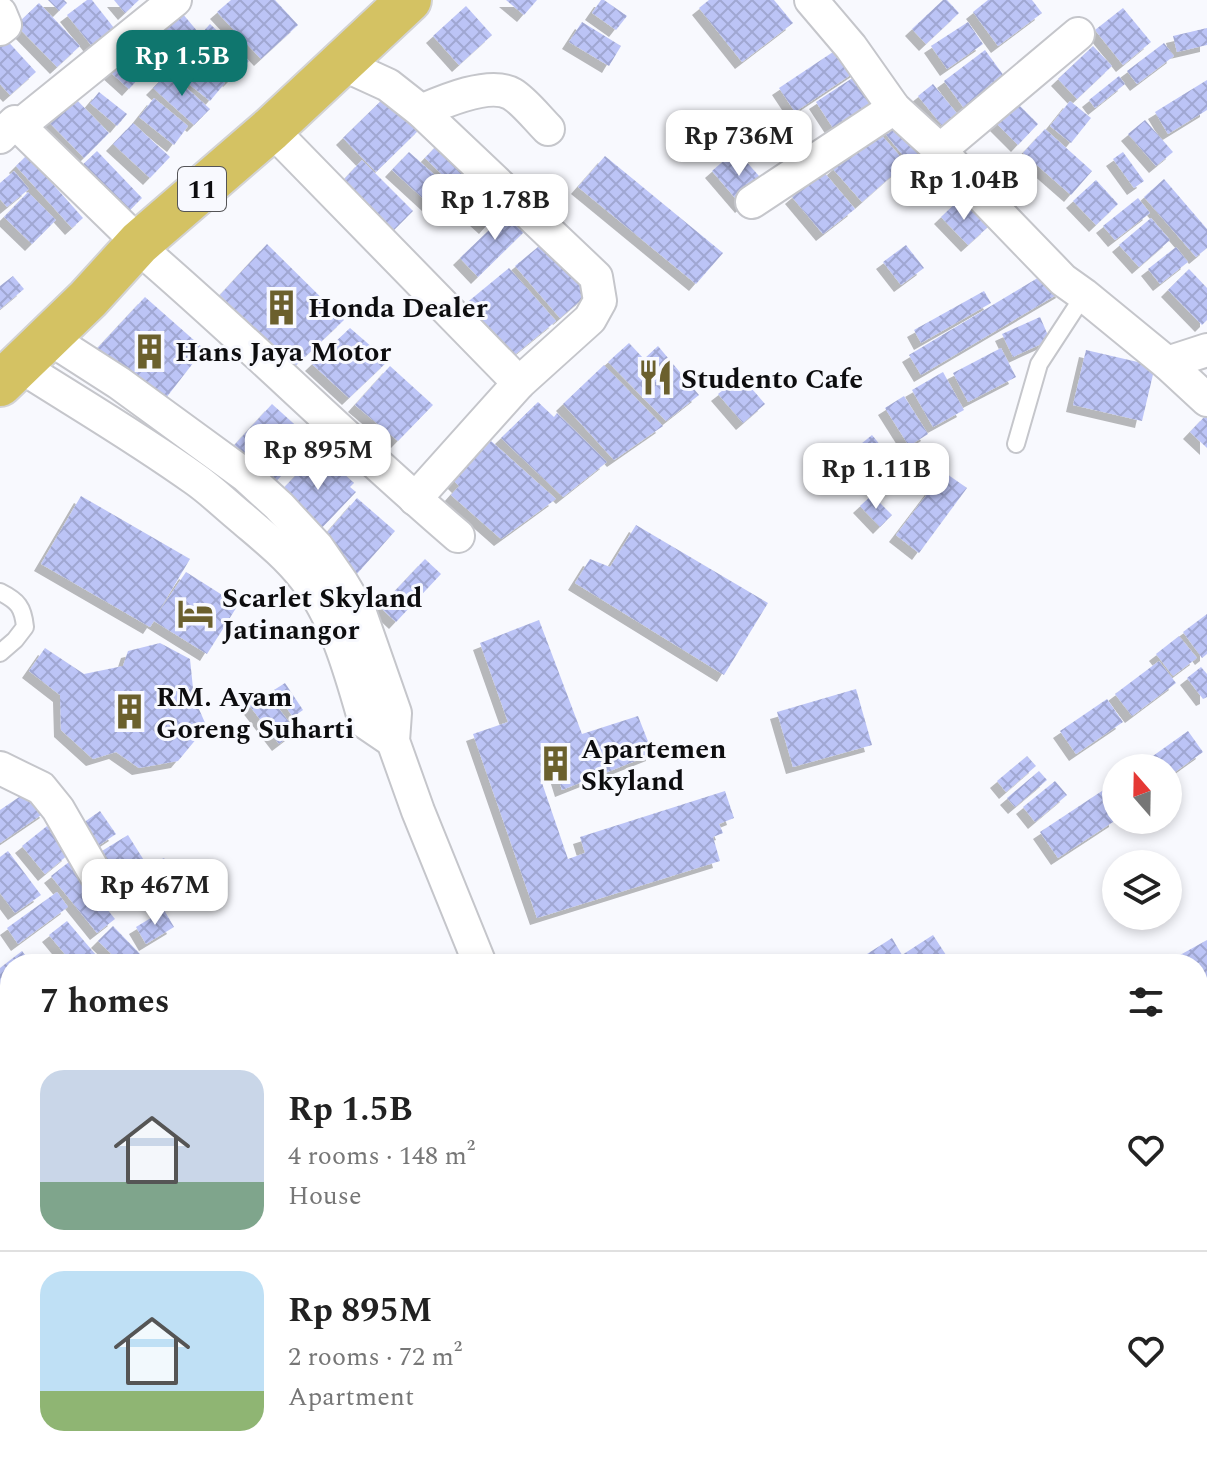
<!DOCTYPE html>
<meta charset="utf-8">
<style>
:root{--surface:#fff;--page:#f6f6f6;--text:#222;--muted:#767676;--line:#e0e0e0;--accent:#0f766e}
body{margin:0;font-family:Spectral,serif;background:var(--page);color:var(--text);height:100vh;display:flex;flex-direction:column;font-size:30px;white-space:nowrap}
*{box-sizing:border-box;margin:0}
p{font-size:26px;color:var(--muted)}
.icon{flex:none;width:44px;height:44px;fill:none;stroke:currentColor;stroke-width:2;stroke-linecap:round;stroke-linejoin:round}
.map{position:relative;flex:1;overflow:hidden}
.sheet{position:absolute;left:0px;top:954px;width:1208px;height:512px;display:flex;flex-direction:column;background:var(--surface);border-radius:32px 32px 0 0;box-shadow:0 4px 12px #0003}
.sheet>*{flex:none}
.needle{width:52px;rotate:340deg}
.tools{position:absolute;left:1102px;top:754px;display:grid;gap:16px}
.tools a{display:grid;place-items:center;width:80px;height:80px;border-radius:50%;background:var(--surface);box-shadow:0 4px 12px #0003;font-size:40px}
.price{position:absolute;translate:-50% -68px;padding:0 18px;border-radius:16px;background:#fff;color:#222;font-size:26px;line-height:52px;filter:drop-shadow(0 2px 4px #0008)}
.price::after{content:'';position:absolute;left:50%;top:48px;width:24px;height:18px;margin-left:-12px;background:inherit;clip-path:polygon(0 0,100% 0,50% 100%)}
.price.active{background:var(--accent);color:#fff}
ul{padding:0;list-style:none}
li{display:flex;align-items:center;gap:24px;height:200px;padding:0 40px}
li+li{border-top:2px solid var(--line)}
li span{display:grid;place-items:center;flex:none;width:224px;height:160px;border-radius:24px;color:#555}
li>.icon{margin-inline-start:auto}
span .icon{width:96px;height:96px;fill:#fffc;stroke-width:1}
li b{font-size:34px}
h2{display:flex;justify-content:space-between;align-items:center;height:96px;padding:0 40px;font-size:34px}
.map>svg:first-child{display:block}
</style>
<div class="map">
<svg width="1207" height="1466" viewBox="0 0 1207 1466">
<defs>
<pattern id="building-cross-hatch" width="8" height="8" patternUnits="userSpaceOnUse" patternTransform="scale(2)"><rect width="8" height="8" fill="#bcc4f6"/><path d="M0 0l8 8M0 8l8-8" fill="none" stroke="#a0a7d2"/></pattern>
<filter id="shadow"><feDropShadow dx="-7" dy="7" stdDeviation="0" flood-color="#0004"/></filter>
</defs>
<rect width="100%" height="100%" fill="#f8f9fe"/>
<g fill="url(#building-cross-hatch)" filter="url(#shadow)">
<path d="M48,0H64L67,3L59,11Z"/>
<path d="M87,0H92L114,28L91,45L67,15Z"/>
<path d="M114,0H139L125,13Z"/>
<path d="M231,0H275L298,25L261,59L217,12Z"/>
<path d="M506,0H537L524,15Z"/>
<path d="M601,0H604L627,16L616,30L592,13Z"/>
<path d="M709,0H774L793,23L742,62L699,8Z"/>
<path d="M943,0H947L959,13L926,44L912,29Z"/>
<path d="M988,0H1032L1042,13L998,46L973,12Z"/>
<path d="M39,3L80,46L57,67L16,25Z"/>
<path d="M466,6L492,35L459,65L433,36Z"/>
<path d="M177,7L198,32L175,52L153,26Z"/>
<path d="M1123,8L1151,42L1123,65L1095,30Z"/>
<path d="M582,22L621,46L609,66L569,42Z"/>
<path d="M968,22L983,44L947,69L931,46Z"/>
<path d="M210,24L249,61L230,80L192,44Z"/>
<path d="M1207,28V45L1177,52L1173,36Z"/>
<path d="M142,33L163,52L129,89L108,70Z"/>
<path d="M2,35L36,72L10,95L0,84V37Z"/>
<path d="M1164,43L1174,56L1137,84L1127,71Z"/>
<path d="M842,46L858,70L795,112L779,88Z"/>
<path d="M1093,46L1112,66L1077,99L1058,79Z"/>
<path d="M185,50L225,83L210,101L170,69Z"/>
<path d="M985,50L1007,80L966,111L944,81Z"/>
<path d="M169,72L210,109L194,125L153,88Z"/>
<path d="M860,73L877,98L833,128L816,102Z"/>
<path d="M1119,76L1125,84L1095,108L1089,100Z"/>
<path d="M1207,80V110L1168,134L1155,112Z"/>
<path d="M933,84L959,116L944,128L918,96Z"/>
<path d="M99,92L127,114L117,126L90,103Z"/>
<path d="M389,93L422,127L376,172L343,138Z"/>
<path d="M71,94L109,133L84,158L46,119Z"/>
<path d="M1010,96L1038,124L1018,145L989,116Z"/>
<path d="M154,98L188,126L174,145L139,117Z"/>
<path d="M1070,101L1091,118L1071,143L1050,126Z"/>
<path d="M900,116L928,149L910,164L883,131Z"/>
<path d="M1145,120L1173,152L1156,166L1128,134Z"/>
<path d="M133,123L170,157L150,178L113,144Z"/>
<path d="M1045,129L1092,171L1071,195L1023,153Z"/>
<path d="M877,130L906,163L862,202L833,169Z"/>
<path d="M443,139L473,169L455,187L425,158Z"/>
<path d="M736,150L767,185L742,206L712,171Z"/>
<path d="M97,151L142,198L123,217L77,170Z"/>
<path d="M409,152L446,185L429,204L392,170Z"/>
<path d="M1123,152L1144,181L1134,188L1113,159Z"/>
<path d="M27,155L83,218L72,228L16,166Z"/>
<path d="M605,156L723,253L696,284L578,187Z"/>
<path d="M362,160L413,211L390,234L338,186Z"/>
<path d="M14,171L29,189L7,207L0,199V183Z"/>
<path d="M823,171L855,209L823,234L792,197Z"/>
<path d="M1164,179L1207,229V248L1196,257L1144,197Z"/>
<path d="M1096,180L1118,204L1096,225L1073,201Z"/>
<path d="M470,183L501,210L486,227L455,199Z"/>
<path d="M28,192L56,220L32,244L4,217Z"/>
<path d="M961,198L988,227L968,245L941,217Z"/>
<path d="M1138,198L1150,213L1115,240L1103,226Z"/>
<path d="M512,208L530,226L478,277L460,258Z"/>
<path d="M1151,218L1170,240L1139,267L1119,245Z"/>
<path d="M544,242L589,293L560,318L515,266Z"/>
<path d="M267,244L344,320L292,369L220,295Z"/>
<path d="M906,245L924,268L901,285L883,262Z"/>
<path d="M1176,247L1188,262L1160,284L1148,269Z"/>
<path d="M509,268L556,321L512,357L464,305Z"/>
<path d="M1189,269L1207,288V320L1202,325L1168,290Z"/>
<path d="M1051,270L1063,291L921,375L909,355Z"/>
<path d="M13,276L24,289L0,309V286Z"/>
<path d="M984,291L991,303L921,343L914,330Z"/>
<path d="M145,297L204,349L159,407L92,354Z"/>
<path d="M1040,317L1050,340L1013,357L1002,334Z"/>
<path d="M350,328L388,361L349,398L312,364Z"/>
<path d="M629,343L644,359L658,346L699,395L666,421L608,362Z"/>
<path d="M1001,348L1016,377L968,402L953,373Z"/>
<path d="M1086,350L1155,366L1142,421L1073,405Z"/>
<path d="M604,365L663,426L614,460L563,404Z"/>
<path d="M390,366L433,405L398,441L355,405Z"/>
<path d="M943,372L964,410L933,427L912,390Z"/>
<path d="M741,376L765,404L743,423L718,394Z"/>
<path d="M904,396L928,434L909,446L885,408Z"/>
<path d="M538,402L554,417L557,413L607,462L563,497L501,438Z"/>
<path d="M272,404L313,441L272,486L230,450Z"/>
<path d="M1207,414V448L1190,432Z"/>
<path d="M872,435L886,452L870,465L856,448Z"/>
<path d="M491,441L556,499L501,539L451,495L459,486L454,481Z"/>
<path d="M319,451L354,483L350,487L356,492L317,533L277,495Z"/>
<path d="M944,472L967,488L919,553L896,535Z"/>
<path d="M872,495L892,515L880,527L860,506Z"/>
<path d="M81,496L190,559L156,616L186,572L238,605L207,654L154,621L150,627L41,564Z"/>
<path d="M357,498L395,531L356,575L319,542Z"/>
<path d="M636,525L768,603L724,675L575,583L590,559L610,567Z"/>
<path d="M425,559L441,574L396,622L380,607Z"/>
<path d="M1207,614V654L1202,658L1183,632Z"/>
<path d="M539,620L582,734L638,716L653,754L562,790L557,774L541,780L568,859L585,853L580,837L725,791L734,818L719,824L723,833L713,837L720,861L537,918L473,734L508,722L480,643Z"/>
<path d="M1179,636L1197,658L1173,676L1156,654Z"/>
<path d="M160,643L190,659L194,698L206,725L202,732L178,761L139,768L116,752L93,759L61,730L60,695L29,671L45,648L84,674L123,666L128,651Z"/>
<path d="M1159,661L1176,683L1132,716L1115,694Z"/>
<path d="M1201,667L1207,674V697L1203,699L1187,678Z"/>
<path d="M285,683L303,710L293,717L274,690Z"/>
<path d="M856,689L872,745L793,767L777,712Z"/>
<path d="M266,692L296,731L279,744L249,705Z"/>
<path d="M1107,699L1123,722L1076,754L1060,731Z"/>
<path d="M1188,731L1203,752L1168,777V768H1136Z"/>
<path d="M1027,756L1036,766L1006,792L997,781Z"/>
<path d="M1039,771L1047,780L1015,807L1007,798Z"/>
<path d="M1055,781L1067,795L1035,822L1023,807Z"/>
<path d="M1114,783L1116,785V820L1058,858L1040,832Z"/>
<path d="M31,789L47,811L0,843V810Z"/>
<path d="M100,811L116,834L89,852L73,830Z"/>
<path d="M47,826L69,854L45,874L22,846Z"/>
<path d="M128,835L145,862L115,882L97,854Z"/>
<path d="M8,851L41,895L15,913L0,893V857Z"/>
<path d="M164,858L180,893L154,905L138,871Z"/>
<path d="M69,862L115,919L97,933L51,876Z"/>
<path d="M57,892L68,907L18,944L7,928Z"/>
<path d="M164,910L174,927L146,944L136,927Z"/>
<path d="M67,921L102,962L100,964H73L49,935Z"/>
<path d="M113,926L141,955L132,964H122L98,941Z"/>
<path d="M933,935L948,958L939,964H873L867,954L892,938L902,955Z"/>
<path d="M1207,940V985L1201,989L1198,985V964H1186L1180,955Z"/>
<path d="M22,951L32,964H10V986L5,990L0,984V968Z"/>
<path d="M0,997L10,1008V1071L0,1080V1046L3,1044L0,1041Z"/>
<path d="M10,1092V1128L0,1118V1102Z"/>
<path d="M10,1149V1183L0,1173V1159Z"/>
<rect x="0" y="1406" width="10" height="24"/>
<path d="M0,1437H10V1456H48V1465L0,1466Z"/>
<path d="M139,1456H149L156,1466H126Z"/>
<path d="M265,1456H300L312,1466H277Z"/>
<path d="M310,1456H342L348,1461L343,1466H322Z"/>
<path d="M434,1456H485L475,1466H438L431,1460Z"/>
<path d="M943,1456H978L982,1466H947Z"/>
<path d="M989,1456H1012L993,1465Z"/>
</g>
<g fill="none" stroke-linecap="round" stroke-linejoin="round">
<defs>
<g id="service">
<path d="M1016,444L1039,364L1084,295"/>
<path d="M0,592C18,601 23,607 25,627L15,640L0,653"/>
</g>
<g id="minor">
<path d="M811,0L851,47L894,108L940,150L974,188L1063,280L1084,295L1167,363L1207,400"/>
<path d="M0,13L5,25L0,29"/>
<path d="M340,63L388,85L421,111L596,277L600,301L590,319L519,383L415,499"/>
<path d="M421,111C442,102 490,81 512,94C524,101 538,119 548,129"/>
<path d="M19,126L139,243"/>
<path d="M271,129L519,383"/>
<path d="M0,137L15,122L19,126L175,0"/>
<path d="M940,150L1078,34"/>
<path d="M752,202L894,108"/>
<path d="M137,246C247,340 348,442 458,536"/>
<path d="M49,338L119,383L245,475L279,506L317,547L342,583L360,613L395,713L393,741L418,811L480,964"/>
<path d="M1167,363L1207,350"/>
<path d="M20,366C78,403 138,438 195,479C211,490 226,505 242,518C263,536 286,554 304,577C336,617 351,673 365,722L393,741"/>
<path d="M0,768L41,788L58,809L96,875"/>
<path d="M1198,1093L1207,1100"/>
<path d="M0,1288L10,1281"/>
<path d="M0,1332L10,1348"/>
<path d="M75,1456L81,1466"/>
<path d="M504,1456L508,1466"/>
</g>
<path id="trunk" d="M0,384L88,299L139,243L271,129L409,0"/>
</defs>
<use href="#service" stroke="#c5c6cb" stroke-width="20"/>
<use href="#minor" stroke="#c5c6cb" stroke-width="36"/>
<use href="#trunk" stroke="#d3d3d4" stroke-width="48"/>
<path stroke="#7a7b7e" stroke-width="5" stroke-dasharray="6 6" stroke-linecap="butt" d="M627,1456V1466"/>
<use href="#service" stroke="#fff" stroke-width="16"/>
<use href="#minor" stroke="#fff" stroke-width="32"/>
<use href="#trunk" stroke="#d4c263" stroke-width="44"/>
</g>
<defs>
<symbol id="building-bare" viewBox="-9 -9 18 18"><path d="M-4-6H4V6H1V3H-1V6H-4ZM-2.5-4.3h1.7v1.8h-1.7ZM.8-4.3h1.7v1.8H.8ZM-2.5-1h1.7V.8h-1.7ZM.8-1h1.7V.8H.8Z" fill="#6b602d" stroke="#f8f9fe" stroke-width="2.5" paint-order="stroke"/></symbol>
<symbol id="restaurant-bare" viewBox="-9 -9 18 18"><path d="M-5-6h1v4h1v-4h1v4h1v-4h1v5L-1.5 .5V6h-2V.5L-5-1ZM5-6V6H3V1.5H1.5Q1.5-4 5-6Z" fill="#6b602d" stroke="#f8f9fe" stroke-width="2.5" paint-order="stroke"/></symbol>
<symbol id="hotel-bare" viewBox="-9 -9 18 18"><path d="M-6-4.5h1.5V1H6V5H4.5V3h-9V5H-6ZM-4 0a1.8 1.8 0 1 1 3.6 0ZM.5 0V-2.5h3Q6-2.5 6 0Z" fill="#6b602d" stroke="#f8f9fe" stroke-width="2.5" paint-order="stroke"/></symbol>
</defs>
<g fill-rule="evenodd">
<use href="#building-bare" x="256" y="282" width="51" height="51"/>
<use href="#building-bare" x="124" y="326" width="51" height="51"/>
<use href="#restaurant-bare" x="630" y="352" width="51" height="51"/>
<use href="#hotel-bare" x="170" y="588" width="51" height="51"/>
<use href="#building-bare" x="104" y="686" width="51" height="51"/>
<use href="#building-bare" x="530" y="738" width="51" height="51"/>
</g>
<g text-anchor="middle" stroke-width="6" stroke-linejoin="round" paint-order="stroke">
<rect fill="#f8f9fe" stroke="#545457" stroke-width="2" x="178" y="167" width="48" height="44" rx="6"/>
<g font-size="26" font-weight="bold" fill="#0d0d0f">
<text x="202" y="198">11</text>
</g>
<g font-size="28" font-weight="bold" fill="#0d0d0f" stroke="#f8f9fe" text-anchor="start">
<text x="308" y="317">Honda Dealer</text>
<text x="175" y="361">Hans Jaya Motor</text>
<text x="681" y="388">Studento Cafe</text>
<text x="222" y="607">Scarlet Skyland<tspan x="222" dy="32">Jatinangor</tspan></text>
<text x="156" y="706">RM. Ayam<tspan x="156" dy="32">Goreng Suharti</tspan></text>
<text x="581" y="758">Apartemen<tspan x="581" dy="32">Skyland</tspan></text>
</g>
</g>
</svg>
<div class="tools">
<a><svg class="needle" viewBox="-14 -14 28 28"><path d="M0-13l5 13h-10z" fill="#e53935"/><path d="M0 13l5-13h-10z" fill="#767676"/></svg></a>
<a><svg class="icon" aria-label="layers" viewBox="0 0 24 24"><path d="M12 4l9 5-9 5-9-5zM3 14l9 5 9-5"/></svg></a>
</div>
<b class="price active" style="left:182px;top:98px">Rp 1.5B</b>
<b class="price" style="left:739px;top:178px">Rp 736M</b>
<b class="price" style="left:964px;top:222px">Rp 1.04B</b>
<b class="price" style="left:495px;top:242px">Rp 1.78B</b>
<b class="price" style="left:318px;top:492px">Rp 895M</b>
<b class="price" style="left:876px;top:511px">Rp 1.11B</b>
<b class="price" style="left:155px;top:927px">Rp 467M</b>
<section class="sheet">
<h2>7 homes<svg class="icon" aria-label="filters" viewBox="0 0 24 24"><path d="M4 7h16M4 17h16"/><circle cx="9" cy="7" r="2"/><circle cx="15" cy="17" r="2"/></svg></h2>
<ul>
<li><span style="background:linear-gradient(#c9d6e8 70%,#7fa58c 0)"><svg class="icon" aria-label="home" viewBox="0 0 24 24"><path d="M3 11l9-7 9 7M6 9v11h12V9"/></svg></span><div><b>Rp 1.5B</b><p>4 rooms · 148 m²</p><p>House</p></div><svg class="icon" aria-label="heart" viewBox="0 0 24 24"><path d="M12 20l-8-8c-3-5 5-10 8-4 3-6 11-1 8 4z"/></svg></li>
<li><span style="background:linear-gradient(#bfe0f5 75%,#8fb573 0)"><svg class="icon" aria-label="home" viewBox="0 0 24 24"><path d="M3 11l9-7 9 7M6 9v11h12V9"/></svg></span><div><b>Rp 895M</b><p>2 rooms · 72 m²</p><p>Apartment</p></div><svg class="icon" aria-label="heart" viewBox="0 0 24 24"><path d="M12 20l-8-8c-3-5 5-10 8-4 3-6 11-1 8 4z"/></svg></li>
</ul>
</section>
</div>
